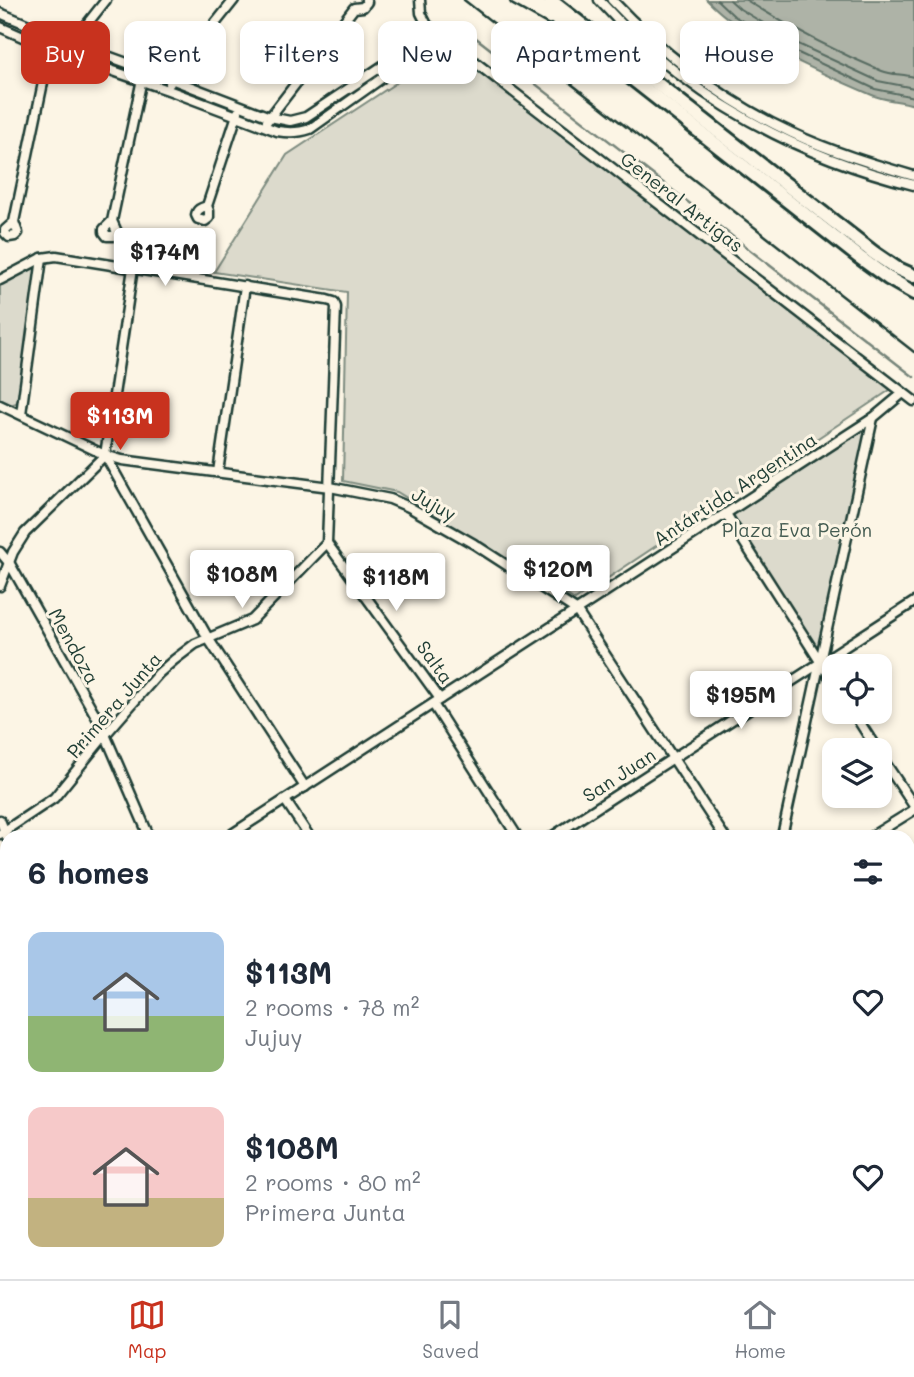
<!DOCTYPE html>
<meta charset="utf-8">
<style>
:root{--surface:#fff;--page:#f6f6f7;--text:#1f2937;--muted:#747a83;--line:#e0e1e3;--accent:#c8321e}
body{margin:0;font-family:Mali,sans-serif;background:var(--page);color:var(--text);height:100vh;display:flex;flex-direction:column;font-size:26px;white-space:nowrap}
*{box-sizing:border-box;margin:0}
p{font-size:23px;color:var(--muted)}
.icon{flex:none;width:38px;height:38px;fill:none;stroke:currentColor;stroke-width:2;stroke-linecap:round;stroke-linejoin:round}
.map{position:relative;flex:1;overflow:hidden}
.side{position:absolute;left:0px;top:830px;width:915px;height:450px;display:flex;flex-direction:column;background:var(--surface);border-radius:21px 21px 0 0;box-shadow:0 4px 10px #0003}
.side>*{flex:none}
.hud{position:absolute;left:21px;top:21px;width:873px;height:63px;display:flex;gap:14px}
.buttons{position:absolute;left:822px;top:654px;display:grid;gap:14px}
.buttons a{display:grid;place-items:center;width:70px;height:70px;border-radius:14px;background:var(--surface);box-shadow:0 4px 10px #0003;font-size:35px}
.price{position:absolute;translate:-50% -60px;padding:0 16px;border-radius:7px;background:#fff;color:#222;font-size:23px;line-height:46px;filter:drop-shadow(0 2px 4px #0008)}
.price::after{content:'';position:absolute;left:50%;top:42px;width:21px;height:16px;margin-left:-10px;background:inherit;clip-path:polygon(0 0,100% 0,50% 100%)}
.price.current{background:var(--accent);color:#fff}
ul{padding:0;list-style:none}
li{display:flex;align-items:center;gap:21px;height:175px;padding:0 28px}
li span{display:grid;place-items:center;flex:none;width:196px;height:140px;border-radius:14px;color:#555}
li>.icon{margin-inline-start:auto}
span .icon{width:84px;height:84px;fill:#fffc;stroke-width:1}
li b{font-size:30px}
h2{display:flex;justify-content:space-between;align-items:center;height:84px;padding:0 28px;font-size:30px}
.chip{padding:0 24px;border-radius:14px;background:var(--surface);box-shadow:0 4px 10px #0003;font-size:24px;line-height:63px}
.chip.current{background:var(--accent);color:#fff}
.tabs{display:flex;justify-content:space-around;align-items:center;height:98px;border-top:2px solid var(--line);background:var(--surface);font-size:19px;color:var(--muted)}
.tabs a{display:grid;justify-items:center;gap:4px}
.tabs .current{color:var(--accent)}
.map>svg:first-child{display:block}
</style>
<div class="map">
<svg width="914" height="1279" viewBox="0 0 914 1279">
<rect width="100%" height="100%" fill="#fcf5e5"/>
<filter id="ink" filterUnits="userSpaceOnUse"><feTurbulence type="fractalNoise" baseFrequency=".0143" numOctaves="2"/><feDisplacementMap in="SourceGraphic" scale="14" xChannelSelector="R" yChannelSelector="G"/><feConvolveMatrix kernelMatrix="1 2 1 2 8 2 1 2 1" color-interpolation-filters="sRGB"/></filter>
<g filter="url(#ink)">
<g fill="#dcdacc" stroke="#7e8c80" stroke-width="2">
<path d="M449,48L899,384L575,600L397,492L343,481L347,292L214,272L287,155Z"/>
<path d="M35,266L38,268L20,399L16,403L11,405L0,401V283Z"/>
<path d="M873,418L820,663L726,514Z"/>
<path d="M597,1272H795L800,1279H602Z"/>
</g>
<path fill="#aeb3a7" stroke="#758479" stroke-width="2" d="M707,0H914V105C900,100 885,101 872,95C818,72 748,42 707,0Z"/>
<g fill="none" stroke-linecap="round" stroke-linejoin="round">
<g stroke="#586c62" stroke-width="2">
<path d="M717,0L734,16L792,50L875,89L914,97"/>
<path d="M730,0L740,9L796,43L878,81L914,88"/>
<path d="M746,0C789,27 834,51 882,71C892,75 903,74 914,77"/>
</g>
<path stroke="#758479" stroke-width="2.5" d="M458,24L914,377"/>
<defs>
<g id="minor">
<path d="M420,0L421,13L427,25L914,401"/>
<path d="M515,0L549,19"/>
<path d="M599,0C684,95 790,154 914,185"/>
<path d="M612,0C664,55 723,101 792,133C832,152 873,164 914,176"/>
<path d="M0,13L72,43L171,79L270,117L290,121L306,117L387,63L438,33"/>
<path d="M0,27L50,49L168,90L277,131C289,133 299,133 310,129L392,71L451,42"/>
<path d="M72,43L106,0"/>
<path d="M170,83L171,79L234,0"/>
<path d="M267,121L354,8L363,7L367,2L366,0"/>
<path d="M207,206C201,208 197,209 196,215L198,219L205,221L209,218V211L207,206L238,112"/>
<path d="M112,221L117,232L114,236H107L104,232V229L112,221L142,79"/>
<path d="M14,222L18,233L15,236L9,237L5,233V230L14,222L50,49"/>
<path d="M0,280L42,258L56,256L327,300L334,302L336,307L327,543L252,620L195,644L174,660L159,673L105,735L54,798L0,834"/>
<path d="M0,405L105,455L122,460L330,487L390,499L409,507L474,544L576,610L724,836"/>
<path d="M21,414L42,258"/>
<path d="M105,455L208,638L305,787"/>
<path d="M218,472L245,286"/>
<path d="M726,514L835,685"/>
<path d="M327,543L440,699"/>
<path d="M0,552L10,564L101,725L149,836"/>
<path d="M0,586L13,552L25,533L105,455L133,268"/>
<path d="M433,704L517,836"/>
<path d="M853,712L878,751"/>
<path d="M880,755L914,806"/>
<path d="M285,800L309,836"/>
<path d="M0,820L7,837"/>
<path d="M229,836L873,418L903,393"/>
<path d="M553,836L914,602"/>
<path d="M782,836L873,418"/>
<path d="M872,836L914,810"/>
<path d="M0,989L7,984"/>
<path d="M0,1001L7,1012"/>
<path d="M908,1020L914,1017"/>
<path d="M908,1121L914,1130"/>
<path d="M0,1192L7,1187"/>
<path d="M908,1228L914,1224"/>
<path d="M176,1272L180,1279"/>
<path d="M384,1272L388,1279"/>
<path d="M187,1279L198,1272"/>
<path d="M510,1279L520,1272"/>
<path d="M830,1279L841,1272"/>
</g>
<g id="tertiary">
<path d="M0,1114L7,1115"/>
<path d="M0,1122L7,1123"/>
<path d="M593,1272L597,1279"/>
<path d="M801,1272L806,1279"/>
</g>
<g id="secondary">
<path d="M532,0L859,257L888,278L914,293"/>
<path d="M550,0L874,253L896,268L914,276"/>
</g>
</defs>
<use href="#minor" stroke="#1f3d34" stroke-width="13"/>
<use href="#tertiary" stroke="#1f3d34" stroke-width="16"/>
<use href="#secondary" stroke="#1f3d34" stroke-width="18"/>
<use href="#minor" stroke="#fcf5e5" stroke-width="8"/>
<use href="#tertiary" stroke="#fcf5e5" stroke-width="10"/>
<use href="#secondary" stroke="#fcf5e5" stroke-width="12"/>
<path stroke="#1f3d34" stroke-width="2.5" d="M464,0L914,352"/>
</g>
</g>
<g text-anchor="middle" stroke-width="6" stroke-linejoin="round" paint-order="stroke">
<g font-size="19" fill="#1f3d34" stroke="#fcf5e5">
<text transform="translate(682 202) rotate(38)" y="7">General Artigas</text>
<text transform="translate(735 489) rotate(-33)" y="7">Antártida Argentina</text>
<text transform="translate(434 504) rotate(30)" y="7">Jujuy</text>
<text transform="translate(74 646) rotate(61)" y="7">Mendoza</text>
<text transform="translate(435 662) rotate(54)" y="7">Salta</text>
<text transform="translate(114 705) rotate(-49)" y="7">Primera Junta</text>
<text transform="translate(619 775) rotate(-33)" y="7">San Juan</text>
</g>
<g font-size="19" fill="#455c52" stroke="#fcf5e5">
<text x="797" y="537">Plaza Eva Perón</text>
</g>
</g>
</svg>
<div class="buttons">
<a><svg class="icon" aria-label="locate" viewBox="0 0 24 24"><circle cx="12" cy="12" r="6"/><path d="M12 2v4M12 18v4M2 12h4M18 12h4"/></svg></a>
<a><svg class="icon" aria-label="layers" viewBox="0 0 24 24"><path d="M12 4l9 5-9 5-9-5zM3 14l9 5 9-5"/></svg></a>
</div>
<b class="price" style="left:165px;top:288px">$174M</b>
<b class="price current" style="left:120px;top:452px">$113M</b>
<b class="price" style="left:558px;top:605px">$120M</b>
<b class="price" style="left:242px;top:610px">$108M</b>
<b class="price" style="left:396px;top:613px">$118M</b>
<b class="price" style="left:741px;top:731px">$195M</b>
<div class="hud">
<a class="chip current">Buy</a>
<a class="chip">Rent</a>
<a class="chip">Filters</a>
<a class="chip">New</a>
<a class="chip">Apartment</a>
<a class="chip">House</a>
</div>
<section class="side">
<h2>6 homes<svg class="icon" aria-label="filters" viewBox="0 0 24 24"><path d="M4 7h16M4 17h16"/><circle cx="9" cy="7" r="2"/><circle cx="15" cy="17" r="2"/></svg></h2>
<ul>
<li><span style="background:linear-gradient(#a9c7e8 60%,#8fb573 0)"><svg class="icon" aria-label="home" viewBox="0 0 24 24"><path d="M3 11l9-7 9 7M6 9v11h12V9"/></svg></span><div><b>$113M</b><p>2 rooms · 78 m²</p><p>Jujuy</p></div><svg class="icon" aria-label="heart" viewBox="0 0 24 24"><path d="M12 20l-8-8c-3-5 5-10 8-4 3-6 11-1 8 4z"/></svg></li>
<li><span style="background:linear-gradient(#f6c9c9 65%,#c2b280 0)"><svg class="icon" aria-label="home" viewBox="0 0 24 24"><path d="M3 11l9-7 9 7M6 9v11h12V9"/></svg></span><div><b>$108M</b><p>2 rooms · 80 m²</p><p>Primera Junta</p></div><svg class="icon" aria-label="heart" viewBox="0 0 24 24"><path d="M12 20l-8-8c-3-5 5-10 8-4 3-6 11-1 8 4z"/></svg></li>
</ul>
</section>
</div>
<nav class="tabs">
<a class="current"><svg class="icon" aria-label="map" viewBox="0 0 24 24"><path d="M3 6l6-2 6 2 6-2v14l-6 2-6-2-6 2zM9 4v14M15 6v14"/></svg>Map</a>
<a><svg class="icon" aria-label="saved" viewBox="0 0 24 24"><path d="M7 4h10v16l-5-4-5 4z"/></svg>Saved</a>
<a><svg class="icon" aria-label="home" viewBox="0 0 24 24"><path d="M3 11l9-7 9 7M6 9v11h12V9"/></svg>Home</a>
</nav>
